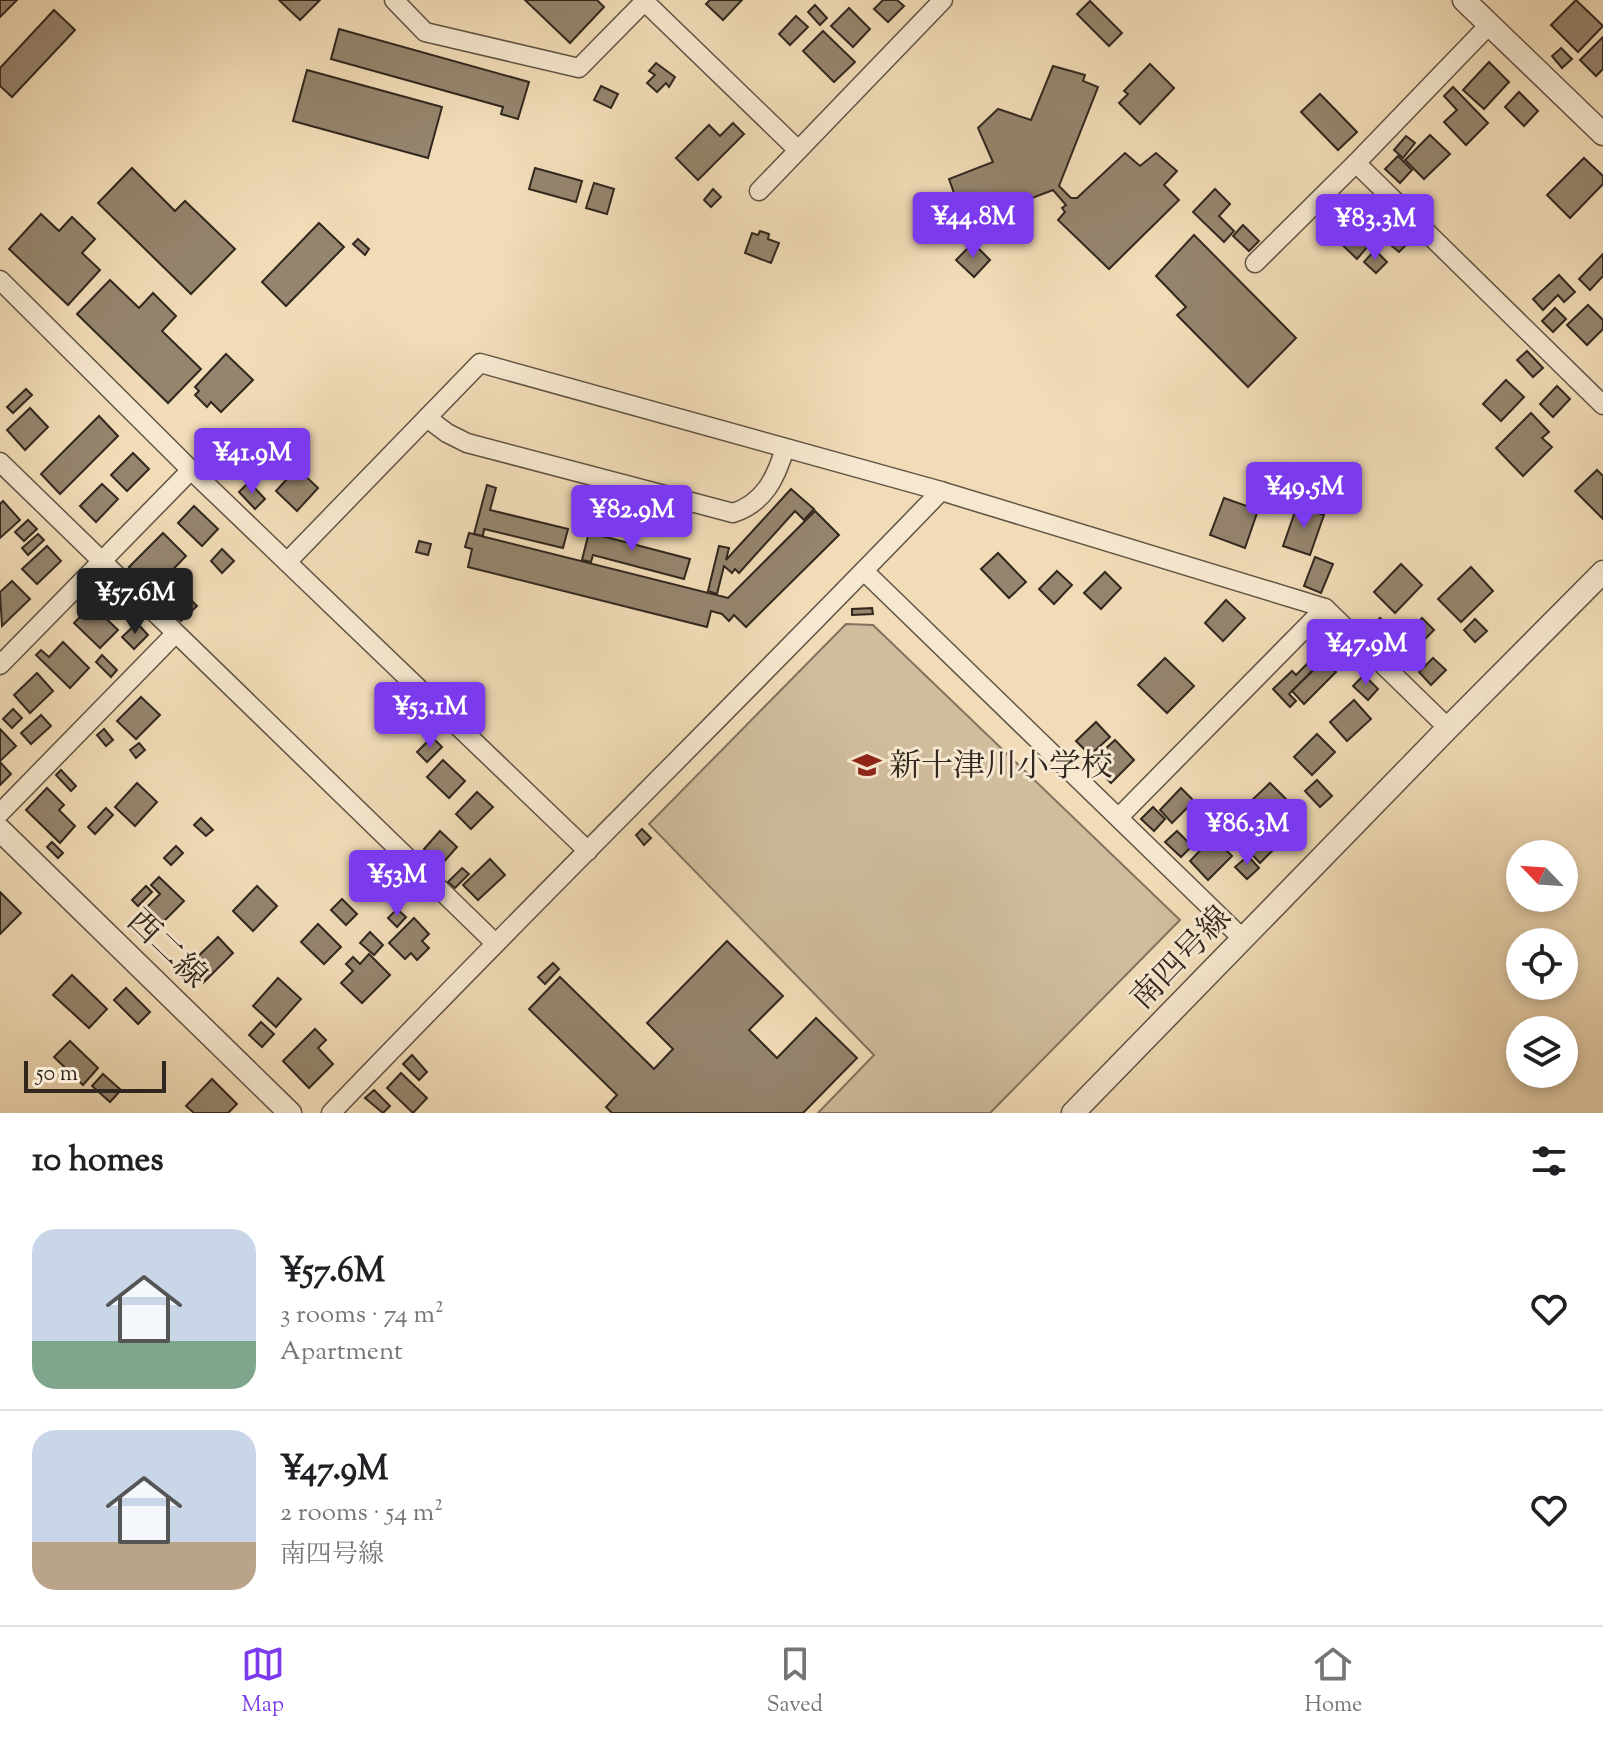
<!DOCTYPE html>
<meta charset="utf-8">
<style>
:root{--surface:#fff;--page:#f2f2f2;--text:#202124;--muted:#757577;--line:#e0e0e0;--accent:#7c3aed}
body{margin:0;font-family:"Sorts Mill Goudy","Noto Serif JP",serif;background:var(--page);color:var(--text);height:100vh;display:flex;flex-direction:column;font-size:30px;white-space:nowrap}
*{box-sizing:border-box;margin:0}
p{font-size:26px;color:var(--muted)}
.icon{flex:none;width:44px;height:44px;fill:none;stroke:currentColor;stroke-width:2;stroke-linecap:round;stroke-linejoin:round}
.map{position:relative;height:1113px;overflow:hidden}
.drawer{display:flex;flex-direction:column;background:var(--surface);flex:1}
.drawer>*{flex:none}
.needle{width:52px;rotate:295deg}
.tools{position:absolute;left:1506px;top:840px;display:grid;gap:16px}
.tools a{display:grid;place-items:center;width:72px;height:72px;border-radius:50%;background:var(--surface);box-shadow:0 4px 12px #0003;font-size:40px}
.scale{position:absolute;left:24px;bottom:20px;width:142px;box-sizing:border-box;padding-left:8px;border:4px solid #31271e;border-top:0;font-size:22px;line-height:28px;white-space:nowrap;color:#31271e;-webkit-text-stroke:6px #f6e8d0;paint-order:stroke}
.price{position:absolute;translate:-50% -68px;padding:0 18px;border-radius:8px;background:var(--accent);color:#fff;font-size:26px;line-height:52px;filter:drop-shadow(0 2px 4px #0008)}
.price::after{content:'';position:absolute;left:50%;top:48px;width:24px;height:18px;margin-left:-12px;background:inherit;clip-path:polygon(0 0,100% 0,50% 100%)}
.price.on{background:#222;color:#fff}
ul{padding:0;list-style:none}
li{display:flex;align-items:center;gap:24px;height:200px;padding:0 32px}
li+li{border-top:2px solid var(--line)}
li span{display:grid;place-items:center;flex:none;width:224px;height:160px;border-radius:24px;color:#555}
li>.icon{margin-inline-start:auto}
span .icon{width:96px;height:96px;fill:#fffc;stroke-width:1}
li b{font-size:34px}
h2{display:flex;justify-content:space-between;align-items:center;height:96px;padding:0 32px;font-size:34px}
.tab-bar{display:flex;justify-content:space-around;align-items:center;height:112px;border-top:2px solid var(--line);background:var(--surface);font-size:22px;color:var(--muted)}
.tab-bar a{display:grid;justify-items:center;gap:4px}
.tab-bar .on{color:var(--accent)}
.map>svg:first-child{display:block}
</style>
<div class="map">
<svg width="1603" height="1113" viewBox="0 0 1603 1113">
<rect width="100%" height="100%" fill="#f1dcb7"/>
<filter id="stains"><feTurbulence type="fractalNoise" baseFrequency=".0025" numOctaves="4"/><feColorMatrix values="0 0 0 0 .2 0 0 0 0 .09 0 0 0 0 .02 0 0 0 .5 -.17"/></filter>
<radialGradient id="worn" r=".72"><stop offset=".6" stop-color="#630" stop-opacity="0"/><stop offset="1" stop-color="#630" stop-opacity=".3"/></radialGradient>
<path fill="#d0bd9d" stroke="#80725e" stroke-width="2" d="M846,624L873,625L1180,920L990,1113H818L874,1055L649,824Z"/>
<g fill="#95856e" stroke="#31271e" stroke-width="2">
<path d="M0,0H17L0,17Z"/>
<path d="M279,0H320L300,20Z"/>
<path d="M525,0H597L604,7L570,43Z"/>
<path d="M710,0H742L723,20L706,4Z"/>
<path d="M883,0H897L904,6L888,22L874,9Z"/>
<path d="M1576,0L1603,26L1578,52L1551,25Z"/>
<path d="M1090,1L1122,33L1109,46L1077,14Z"/>
<path d="M815,5L827,18L820,25L808,12Z"/>
<path d="M849,8L870,29L853,47L831,26Z"/>
<path d="M54,10L75,30L12,97L0,86V68Z"/>
<path d="M796,16L808,27L790,45L779,34Z"/>
<path d="M339,29L529,82L518,119L501,114L503,107L331,59Z"/>
<path d="M823,31L855,62L834,82L803,51Z"/>
<path d="M1603,37V69L1596,76L1580,60Z"/>
<path d="M1561,48L1572,59L1562,68L1552,56Z"/>
<path d="M1489,62L1509,82L1484,109L1463,90Z"/>
<path d="M656,63L675,77L669,87L666,83L657,92L647,83L655,75L649,71Z"/>
<path d="M1150,64L1174,88L1140,124L1119,103L1128,94L1124,91Z"/>
<path d="M1053,66L1085,75L1083,81L1098,87L1059,186L1071,198H1077L1125,153L1140,166L1156,153L1177,171L1164,185L1179,200L1109,269L1058,220L1065,212L1062,208L1066,205L1053,190L961,225L955,210L959,207L949,179L993,162L978,128L998,109L1031,120Z"/>
<path d="M307,70L442,107L428,158L293,121Z"/>
<path d="M601,86L618,94L611,108L594,100Z"/>
<path d="M1453,87L1488,123L1466,145L1444,122L1457,110L1444,96Z"/>
<path d="M1519,92L1538,111L1524,126L1505,107Z"/>
<path d="M1320,94L1357,132L1338,150L1301,112Z"/>
<path d="M733,123L744,134L698,180L676,158L709,125L720,136Z"/>
<path d="M1430,135L1450,154L1424,179L1405,160Z"/>
<path d="M1406,136L1415,143L1403,158L1394,150Z"/>
<path d="M1398,156L1412,170L1400,183L1385,169Z"/>
<path d="M1584,158L1603,176V184L1570,218L1547,195Z"/>
<path d="M132,168L175,211L185,201L235,249L191,294L98,203Z"/>
<path d="M535,168L582,181L576,202L529,189Z"/>
<path d="M594,183L614,189L607,214L586,208Z"/>
<path d="M713,189L721,197L711,207L704,200Z"/>
<path d="M1215,189L1230,204L1219,216L1234,231L1224,242L1193,212Z"/>
<path d="M1366,202L1391,226L1375,243L1350,219Z"/>
<path d="M41,214L59,231L72,217L95,239L82,253L100,270L68,305L9,249Z"/>
<path d="M1343,221L1369,245L1357,259L1331,234Z"/>
<path d="M319,223L344,247L286,306L262,282Z"/>
<path d="M1243,225L1259,241L1249,251L1233,236Z"/>
<path d="M1397,229L1410,241L1399,252L1386,241Z"/>
<path d="M760,231L769,234L768,239L779,243L771,263L745,253L752,233L758,235Z"/>
<path d="M1194,235L1296,338L1248,387L1177,315L1186,307L1156,276Z"/>
<path d="M358,239L369,249L365,255L353,244Z"/>
<path d="M973,243L990,260L974,277L956,260Z"/>
<path d="M1375,250L1387,262L1376,273L1364,262Z"/>
<path d="M1603,254V276L1590,290L1579,279Z"/>
<path d="M1559,275L1575,292L1564,302L1558,295L1543,310L1533,299Z"/>
<path d="M110,280L139,308L153,293L176,316L162,331L201,369L168,403L77,314Z"/>
<path d="M1588,305L1603,320V329L1587,345L1567,325Z"/>
<path d="M1555,308L1566,319L1553,332L1542,321Z"/>
<path d="M1527,351L1543,368L1533,377L1517,360Z"/>
<path d="M226,354L253,380L221,412L211,402L207,407L195,395L199,391L195,387Z"/>
<path d="M1506,380L1524,397L1501,421L1483,404Z"/>
<path d="M1557,386L1570,399L1553,417L1540,404Z"/>
<path d="M26,389L32,395L13,413L7,407Z"/>
<path d="M30,408L48,427L25,450L7,430Z"/>
<path d="M1531,413L1549,432L1542,438L1552,447L1523,476L1496,448Z"/>
<path d="M99,416L118,436L60,494L41,474Z"/>
<path d="M268,434L284,451L262,473L246,457Z"/>
<path d="M133,453L149,469L127,491L111,475Z"/>
<path d="M297,468L318,488L297,511L276,491Z"/>
<path d="M1597,470L1603,476V519L1575,491Z"/>
<path d="M249,482L265,499L255,509L239,492Z"/>
<path d="M102,484L118,499L96,522L80,506Z"/>
<path d="M487,485L496,488L490,510L568,529L563,548L484,529L483,536L474,534Z"/>
<path d="M791,489L814,509L804,520L795,511L739,573L735,569L732,573L724,566L717,594L708,591L719,546L729,548L726,560Z"/>
<path d="M1224,498L1258,510L1245,548L1210,535Z"/>
<path d="M3,501L20,520L0,538V504Z"/>
<path d="M194,506L218,529L202,546L178,523Z"/>
<path d="M1297,506L1324,515L1310,555L1283,546Z"/>
<path d="M815,511L839,535L746,627L734,615L729,621L722,614L711,611L707,627L468,567L472,549L465,547L469,533L728,598Z"/>
<path d="M594,512L603,515L598,535L690,559L684,579L593,555L591,562L582,560Z"/>
<path d="M28,520L37,529L24,541L15,532Z"/>
<path d="M163,533L186,556L153,590L129,567Z"/>
<path d="M38,534L44,540L28,555L22,548Z"/>
<path d="M419,541L431,544L428,555L416,552Z"/>
<path d="M47,546L61,561L37,584L22,569Z"/>
<path d="M222,549L234,561L222,573L211,561Z"/>
<path d="M998,553L1026,582L1009,598L981,569Z"/>
<path d="M1315,557L1333,564L1321,593L1304,586Z"/>
<path d="M1401,564L1422,585L1395,613L1374,592Z"/>
<path d="M1471,567L1493,591L1461,622L1438,599Z"/>
<path d="M1057,571L1072,585L1054,604L1039,589Z"/>
<path d="M1105,572L1121,588L1101,609L1084,593Z"/>
<path d="M12,581L30,599L2,626L0,592Z"/>
<path d="M185,594L197,606L181,621L169,610Z"/>
<path d="M1226,600L1245,618L1223,641L1205,623Z"/>
<path d="M92,605L118,630L100,648L74,623Z"/>
<path d="M872,608L873,614L852,615V609Z"/>
<path d="M1380,618L1394,632L1384,642L1370,628Z"/>
<path d="M1422,618L1434,630L1412,652L1398,637L1406,629L1409,632Z"/>
<path d="M1475,619L1487,631L1475,642L1464,630Z"/>
<path d="M137,623L148,635L134,649L122,637Z"/>
<path d="M63,642L89,668L70,688L36,655L41,650L49,657Z"/>
<path d="M102,655L117,670L111,677L96,662Z"/>
<path d="M1165,658L1194,686L1167,713L1138,685Z"/>
<path d="M1433,658L1446,670L1431,685L1419,672Z"/>
<path d="M1311,660L1317,666L1289,694L1296,701L1290,707L1273,689L1292,671L1296,675Z"/>
<path d="M1324,660L1336,672L1304,704L1292,691Z"/>
<path d="M37,673L53,691L30,713L14,695Z"/>
<path d="M1364,675L1378,689L1368,700L1353,686Z"/>
<path d="M141,697L160,715L136,739L117,721Z"/>
<path d="M1354,700L1371,719L1347,741L1330,722Z"/>
<path d="M13,709L22,718L12,728L3,719Z"/>
<path d="M41,715L51,726L31,744L21,733Z"/>
<path d="M1096,722L1110,737L1090,755L1076,741Z"/>
<path d="M0,729L16,746L0,761Z"/>
<path d="M104,729L113,740L106,746L97,735Z"/>
<path d="M1317,734L1335,752L1312,775L1294,757Z"/>
<path d="M432,737L442,747L427,762L417,752Z"/>
<path d="M1115,740L1134,760L1111,783L1091,762Z"/>
<path d="M139,743L145,750L136,758L130,750Z"/>
<path d="M443,760L465,781L449,798L427,777Z"/>
<path d="M0,762L11,774L0,785Z"/>
<path d="M61,770L76,786L71,791L56,775Z"/>
<path d="M1317,780L1332,796L1320,807L1305,791Z"/>
<path d="M137,783L157,802L135,826L115,807Z"/>
<path d="M1270,783L1295,808L1274,828L1249,803Z"/>
<path d="M47,788L64,805L59,810L75,826L60,843L26,810Z"/>
<path d="M1181,788L1194,801L1172,823L1160,810Z"/>
<path d="M477,792L493,807L471,829L456,814Z"/>
<path d="M1153,807L1165,819L1154,831L1141,819Z"/>
<path d="M106,808L113,815L95,834L88,827Z"/>
<path d="M201,818L213,830L206,836L194,825Z"/>
<path d="M642,829L651,838L644,845L636,835Z"/>
<path d="M440,831L457,847L441,865L424,849Z"/>
<path d="M1177,831L1192,846L1181,857L1165,842Z"/>
<path d="M1259,835L1274,849L1260,863L1246,848Z"/>
<path d="M1213,837L1232,856L1208,880L1190,861Z"/>
<path d="M52,842L63,853L58,858L47,847Z"/>
<path d="M176,846L183,853L171,865L164,858Z"/>
<path d="M1248,856L1259,868L1247,879L1235,867Z"/>
<path d="M490,859L505,875L478,900L463,885Z"/>
<path d="M462,868L469,874L455,888L448,882Z"/>
<path d="M159,877L184,901L158,927L143,911L160,894L151,885Z"/>
<path d="M146,886L152,892L138,906L132,900Z"/>
<path d="M257,886L277,906L253,931L233,911Z"/>
<path d="M0,892L21,913L0,934Z"/>
<path d="M342,899L357,914L346,925L331,910Z"/>
<path d="M397,909L406,917L397,927L388,918Z"/>
<path d="M414,918L429,934L422,941L429,948L417,960L411,953L405,959L389,943Z"/>
<path d="M318,924L341,947L324,964L301,942Z"/>
<path d="M370,932L383,945L374,955L360,943Z"/>
<path d="M218,937L233,953L203,983L187,967Z"/>
<path d="M727,941L783,996L749,1030L777,1058L816,1018L857,1058L803,1113H612L606,1107L617,1095L529,1009L560,977L654,1069L673,1049L647,1023Z"/>
<path d="M369,954L390,975L362,1003L341,983L353,971L346,964L353,957L360,964Z"/>
<path d="M553,963L559,969L545,984L538,977Z"/>
<path d="M72,975L107,1009L89,1028L53,995Z"/>
<path d="M278,978L301,999L276,1027L253,1006Z"/>
<path d="M126,988L150,1012L138,1024L114,1000Z"/>
<path d="M261,1022L274,1034L262,1047L249,1035Z"/>
<path d="M315,1029L326,1040L318,1048L333,1064L309,1088L283,1061Z"/>
<path d="M70,1041L98,1068L83,1085L54,1057Z"/>
<path d="M412,1055L427,1072L419,1080L403,1064Z"/>
<path d="M401,1073L427,1098L413,1113L387,1088Z"/>
<path d="M103,1074L121,1090L110,1102L92,1086Z"/>
<path d="M212,1079L237,1104L228,1113H194L186,1106Z"/>
<path d="M374,1090L390,1106L383,1113L365,1098Z"/>
</g>
<g fill="none" stroke-linecap="round" stroke-linejoin="round">
<defs>
<g id="minor">
<path d="M394,0L425,32L579,68L646,0"/>
<path d="M643,0L797,149"/>
<path d="M1356,163L1603,405"/>
<path d="M759,191L943,0"/>
<path d="M1255,263L1356,163L1489,25"/>
<path d="M0,280L191,470L588,851"/>
<path d="M427,418L447,433L467,443L733,513C764,503 776,478 785,448"/>
<path d="M0,462L494,942"/>
<path d="M287,562L480,363L941,491L1325,608L1448,728"/>
<path d="M864,571L1242,938"/>
<path d="M0,665L191,470"/>
<path d="M0,813L175,634"/>
<path d="M1119,817L1325,608"/>
<path d="M331,1113C532,903 740,700 941,491"/>
</g>
<g id="tertiary">
<path d="M1464,0L1603,134"/>
<path d="M0,830L290,1113"/>
<path d="M1073,1113L1448,728L1603,572"/>
</g>
</defs>
<use href="#minor" stroke="#615444" stroke-width="21"/>
<use href="#tertiary" stroke="#615444" stroke-width="25"/>
<use href="#minor" stroke="#f6e8d0" stroke-width="18"/>
<use href="#tertiary" stroke="#f6e8d0" stroke-width="22"/>
</g>
<defs>
<symbol id="school-bare" viewBox="-9 -9 18 18"><path d="M0-5L7-2L0 1L-7-2ZM-4 1L0 2.5L4 1V4Q0 6-4 4Z" fill="#8f2418" stroke="#f6e8d0" stroke-width="2.5" paint-order="stroke"/></symbol>
</defs>
<g fill-rule="evenodd">
<use href="#school-bare" x="847" y="745" width="40" height="40"/>
</g>
<g text-anchor="middle" stroke-width="6" stroke-linejoin="round" paint-order="stroke">
<g font-size="32" fill="#31271e" stroke="#f6e8d0" text-anchor="start">
<text x="889" y="776">新十津川小学校</text>
</g>
<g font-size="32" fill="#31271e" stroke="#f6e8d0">
<text transform="translate(168 948) rotate(44)" y="11">西二線</text>
<text transform="translate(1180 957) rotate(-46)" y="11">南四号線</text>
</g>
</g>
<rect width="100%" height="100%" filter="url(#stains)"/>
<rect width="100%" height="100%" fill="url(#worn)"/>
</svg>
<div class="tools">
<a><svg class="needle" viewBox="-14 -14 28 28"><path d="M0-13l5 13h-10z" fill="#e53935"/><path d="M0 13l5-13h-10z" fill="#757577"/></svg></a>
<a><svg class="icon" aria-label="locate" viewBox="0 0 24 24"><circle cx="12" cy="12" r="6"/><path d="M12 2v4M12 18v4M2 12h4M18 12h4"/></svg></a>
<a><svg class="icon" aria-label="layers" viewBox="0 0 24 24"><path d="M12 4l9 5-9 5-9-5zM3 14l9 5 9-5"/></svg></a>
</div>
<div class="scale">50 m</div>
<b class="price" style="left:973px;top:260px">¥44.8M</b>
<b class="price" style="left:1375px;top:262px">¥83.3M</b>
<b class="price" style="left:252px;top:496px">¥41.9M</b>
<b class="price" style="left:1304px;top:530px">¥49.5M</b>
<b class="price" style="left:632px;top:553px">¥82.9M</b>
<b class="price on" style="left:135px;top:636px">¥57.6M</b>
<b class="price" style="left:1366px;top:687px">¥47.9M</b>
<b class="price" style="left:430px;top:750px">¥53.1M</b>
<b class="price" style="left:1247px;top:867px">¥86.3M</b>
<b class="price" style="left:397px;top:918px">¥53M</b>
</div>
<section class="drawer">
<h2>10 homes<svg class="icon" aria-label="filters" viewBox="0 0 24 24"><path d="M4 7h16M4 17h16"/><circle cx="9" cy="7" r="2"/><circle cx="15" cy="17" r="2"/></svg></h2>
<ul>
<li><span style="background:linear-gradient(#c9d6e8 70%,#7fa58c 0)"><svg class="icon" aria-label="home" viewBox="0 0 24 24"><path d="M3 11l9-7 9 7M6 9v11h12V9"/></svg></span><div><b>¥57.6M</b><p>3 rooms · 74 m²</p><p>Apartment</p></div><svg class="icon" aria-label="heart" viewBox="0 0 24 24"><path d="M12 20l-8-8c-3-5 5-10 8-4 3-6 11-1 8 4z"/></svg></li>
<li><span style="background:linear-gradient(#c9d6e8 70%,#b9a48a 0)"><svg class="icon" aria-label="home" viewBox="0 0 24 24"><path d="M3 11l9-7 9 7M6 9v11h12V9"/></svg></span><div><b>¥47.9M</b><p>2 rooms · 54 m²</p><p>南四号線</p></div><svg class="icon" aria-label="heart" viewBox="0 0 24 24"><path d="M12 20l-8-8c-3-5 5-10 8-4 3-6 11-1 8 4z"/></svg></li>
</ul>
</section>
<nav class="tab-bar">
<a class="on"><svg class="icon" aria-label="map" viewBox="0 0 24 24"><path d="M3 6l6-2 6 2 6-2v14l-6 2-6-2-6 2zM9 4v14M15 6v14"/></svg>Map</a>
<a><svg class="icon" aria-label="saved" viewBox="0 0 24 24"><path d="M7 4h10v16l-5-4-5 4z"/></svg>Saved</a>
<a><svg class="icon" aria-label="home" viewBox="0 0 24 24"><path d="M3 11l9-7 9 7M6 9v11h12V9"/></svg>Home</a>
</nav>
